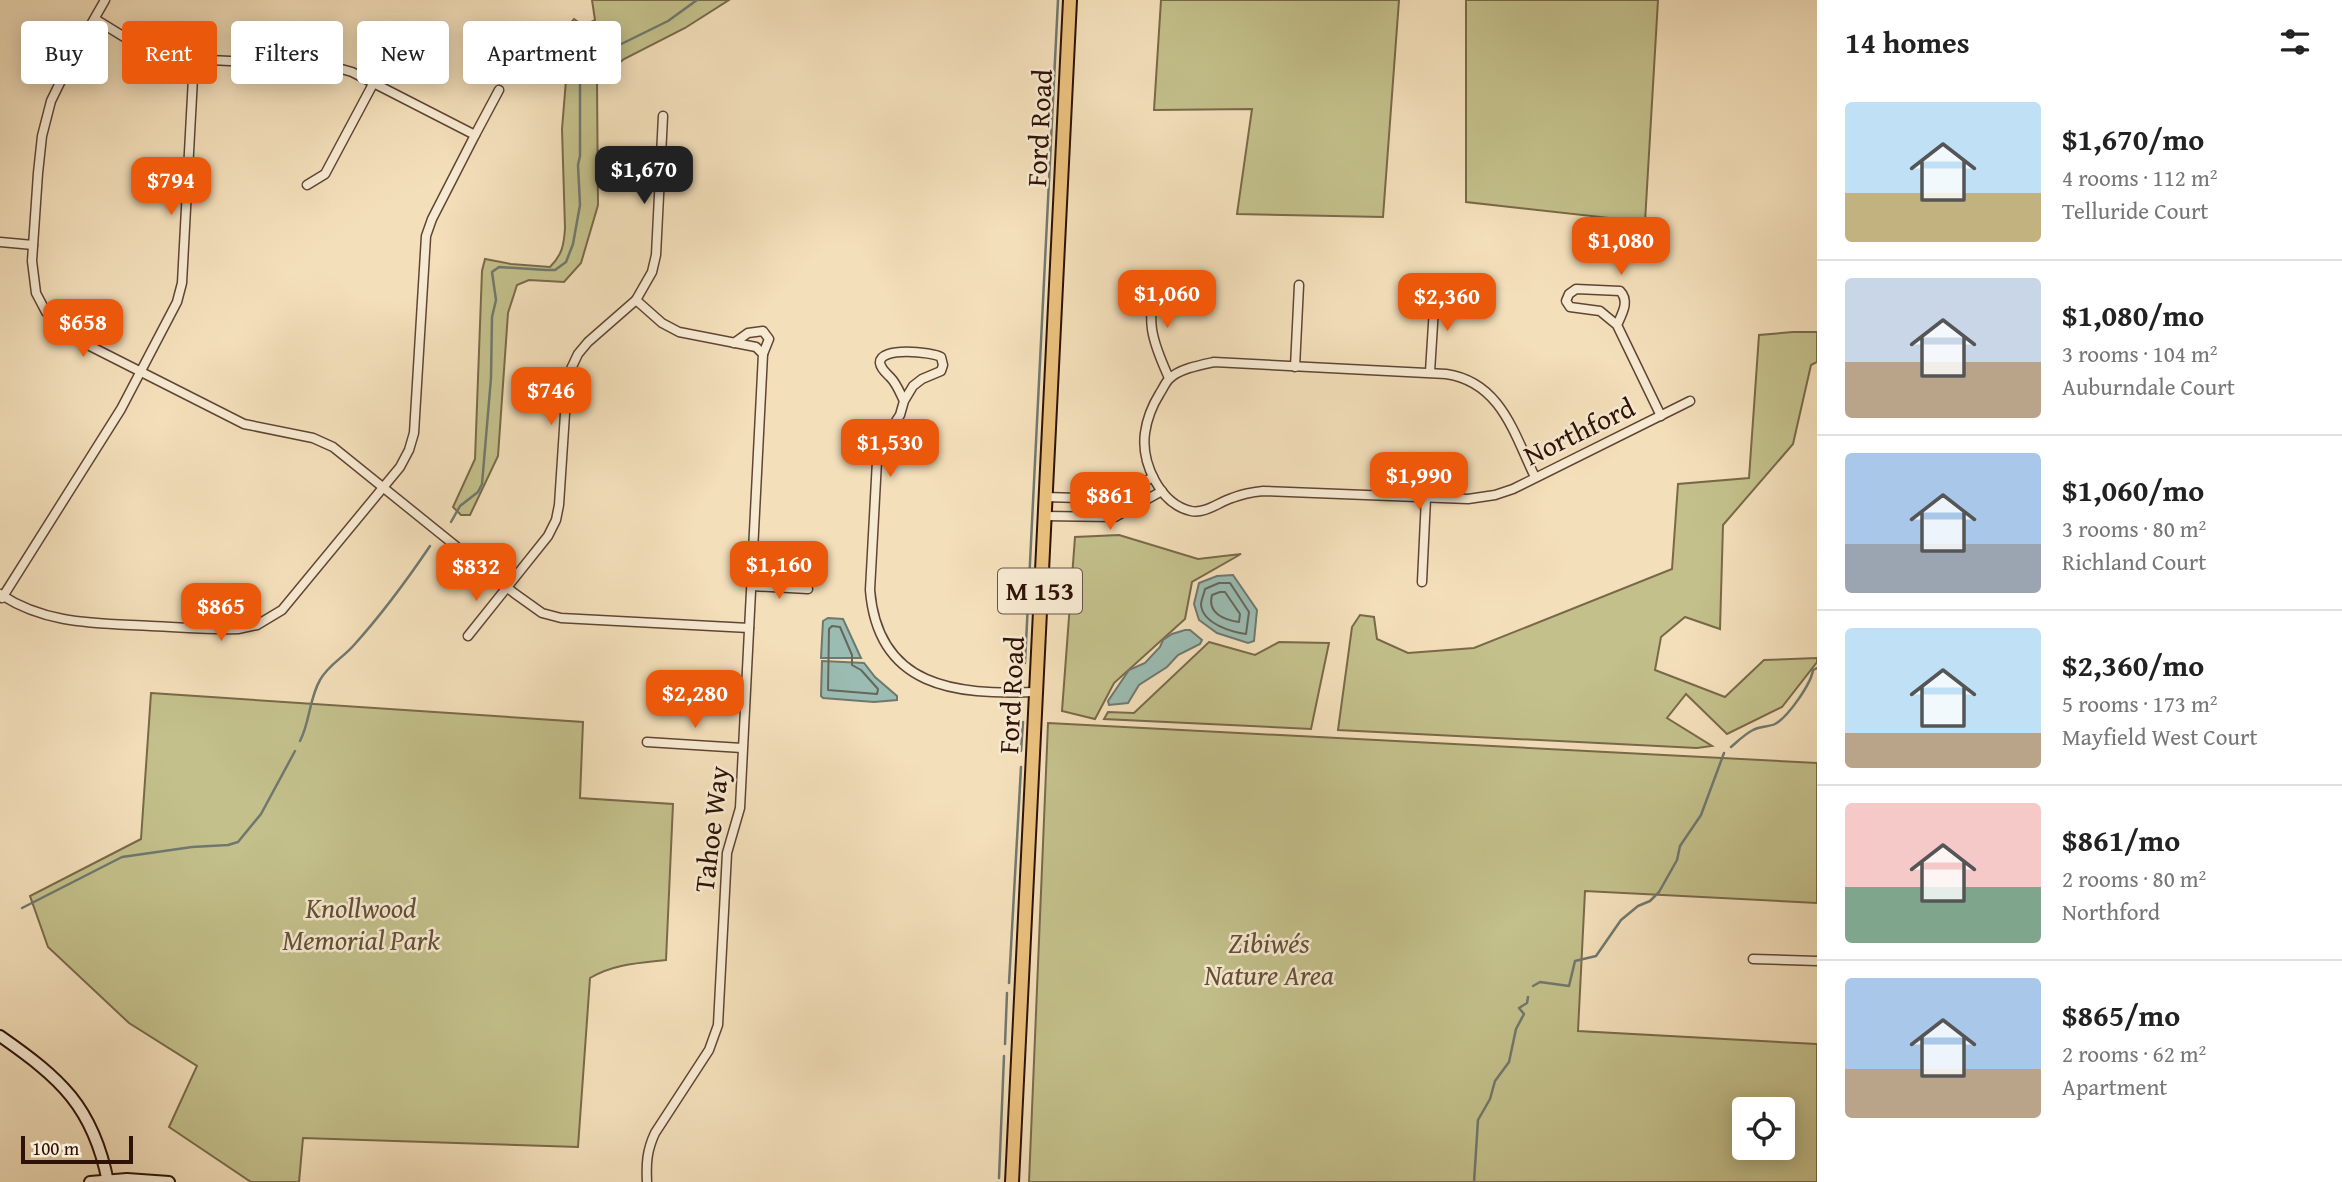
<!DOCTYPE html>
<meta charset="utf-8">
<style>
:root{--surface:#fff;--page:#f6f6f6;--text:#222;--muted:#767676;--line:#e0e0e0;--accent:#ea580c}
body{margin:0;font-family:"Gentium Book Plus",serif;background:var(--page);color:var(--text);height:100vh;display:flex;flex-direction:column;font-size:26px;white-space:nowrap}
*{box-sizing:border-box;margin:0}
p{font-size:23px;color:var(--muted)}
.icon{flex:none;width:38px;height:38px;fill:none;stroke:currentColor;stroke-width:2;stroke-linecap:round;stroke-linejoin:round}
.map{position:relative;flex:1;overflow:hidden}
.drawer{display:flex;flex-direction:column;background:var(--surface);width:525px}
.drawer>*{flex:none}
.guide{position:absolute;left:21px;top:21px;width:665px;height:63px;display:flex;gap:14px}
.buttons{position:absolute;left:1732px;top:1097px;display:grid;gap:14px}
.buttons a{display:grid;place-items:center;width:63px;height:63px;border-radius:7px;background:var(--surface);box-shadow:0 4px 18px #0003;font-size:35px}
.scale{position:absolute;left:21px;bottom:18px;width:112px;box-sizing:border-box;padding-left:7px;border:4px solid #2f1207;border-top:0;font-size:19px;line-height:24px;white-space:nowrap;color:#2f1207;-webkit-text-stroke:5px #f7ead2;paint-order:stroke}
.price{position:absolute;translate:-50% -60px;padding:0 16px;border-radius:14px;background:var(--accent);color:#fff;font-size:23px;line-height:46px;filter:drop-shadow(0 2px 4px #0008)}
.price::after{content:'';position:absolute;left:50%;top:42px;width:21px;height:16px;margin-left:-10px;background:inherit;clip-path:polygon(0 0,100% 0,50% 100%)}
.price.active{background:#222;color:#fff}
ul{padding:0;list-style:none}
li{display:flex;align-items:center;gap:21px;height:175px;padding:0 28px}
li+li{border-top:2px solid var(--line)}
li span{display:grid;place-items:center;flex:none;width:196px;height:140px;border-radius:7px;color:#555}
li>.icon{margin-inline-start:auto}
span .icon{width:84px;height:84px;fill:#fffc;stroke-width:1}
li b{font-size:30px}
h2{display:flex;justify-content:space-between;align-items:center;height:84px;padding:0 28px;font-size:30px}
.pill{padding:0 24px;border-radius:7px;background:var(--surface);box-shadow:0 4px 18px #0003;font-size:24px;line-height:63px}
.pill.active{background:var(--accent);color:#fff}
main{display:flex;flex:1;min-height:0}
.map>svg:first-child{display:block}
</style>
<main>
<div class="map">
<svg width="1817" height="1182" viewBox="0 0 1817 1182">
<rect width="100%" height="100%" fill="#f3dfba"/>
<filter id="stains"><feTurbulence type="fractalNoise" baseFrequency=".00286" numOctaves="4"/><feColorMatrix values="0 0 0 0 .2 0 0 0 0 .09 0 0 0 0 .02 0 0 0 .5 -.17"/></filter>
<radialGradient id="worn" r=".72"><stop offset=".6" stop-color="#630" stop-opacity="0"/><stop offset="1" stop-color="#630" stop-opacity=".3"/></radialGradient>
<g fill="#c3c08b" stroke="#796949" stroke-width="2" fill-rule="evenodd">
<path d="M592,0H729L685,28L624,59L597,81L598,205L581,263L564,282L529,280L517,285L508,313L498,456L470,515H461L453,507L475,459L482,271L485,259L511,264L550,267C562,255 564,245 565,228L562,129L567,68L576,51L575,34L568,26L574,19L584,26L595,20Z"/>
<path d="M1161,0H1399L1383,217L1237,214L1252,109L1154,110Z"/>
<path d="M1466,0H1658L1645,222L1466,202Z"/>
<path d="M1793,332H1817V362L1811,365L1793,444L1723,525L1720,629L1685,617L1661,637L1655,670L1725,697L1764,660L1817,658V662L1782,707L1727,734L1686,694L1667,718L1712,746L1697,748L1338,730L1352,627L1360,615L1374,617L1377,639L1408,653L1474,648L1672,569L1678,484L1749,478L1759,335Z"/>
<path d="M1119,535L1198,559L1241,554L1192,582L1185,619L1114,683L1095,719L1062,711L1075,537Z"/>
<path d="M1209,642L1255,655L1279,642L1329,643L1311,729L1104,719L1108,712L1134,713Z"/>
<path d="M151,693L583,722L580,798L673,804L666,960C639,963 614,964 590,978L578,1147L303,1138L299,1182H251L169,1127L197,1066L129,1023L48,947L30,896L141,839Z"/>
<path d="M1048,723L1817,763V903L1585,891L1578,1031L1817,1044V1182H1029ZM1745,1110H1783V1148H1745Z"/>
</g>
<g fill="#9bbcb2" stroke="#70786e" stroke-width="2">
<path d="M1233,575L1257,610L1254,641L1248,643L1217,633L1199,620L1194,604L1199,583L1217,576Z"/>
<path d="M828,618L843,619L861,658H821L823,621Z"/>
<path d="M1185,630H1190L1202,640L1200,644L1178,655L1167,667L1139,685L1128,703L1109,705L1108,701L1129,670L1145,663L1160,647L1163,640L1172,634Z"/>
<path d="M822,661L864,663L875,677L897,696V700L874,702L823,698L821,696Z"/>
</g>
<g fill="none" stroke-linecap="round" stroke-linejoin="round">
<g stroke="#65675c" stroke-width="2">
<path d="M1219,583H1230L1249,612L1246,634C1232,632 1203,624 1201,605C1201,600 1204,594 1205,589Z"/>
<path d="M1220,592H1225L1240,614L1239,622C1224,620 1207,613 1212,595Z"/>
<path d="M832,626L840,627L852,655V665L861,670L878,689L877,694L828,690L829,629Z"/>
</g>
<g stroke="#70786e" stroke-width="2.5">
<path d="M451,522L460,506L478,492L482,484L491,378L492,317L496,300L492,272L499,267L546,270H555L566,262L573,244L580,205L578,165L580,156V81L590,65L609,50L668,21L697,0"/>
<path d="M1025,663L1058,0"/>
<path d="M300,741C310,722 309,699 320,680C328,665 344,657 354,645C382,614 407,580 430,546"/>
<path d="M1731,747C1738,741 1745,734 1753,730C1760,726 1769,727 1775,724C1788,717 1811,684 1813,670L1817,668"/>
<path d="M1021,751L1023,722"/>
<path d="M22,908L122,857L192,847L228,845L238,842L261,814L295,751"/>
<path d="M1009,983L1021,767"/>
<path d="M1533,986L1540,982L1569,986L1575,961L1596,956L1621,920L1638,906L1650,901L1659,892L1677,860L1680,846L1701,815L1724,753"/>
<path d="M1005,1044L1007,993"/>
<path d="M999,1178L1004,1056"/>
<path d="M1474,1182L1478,1120L1490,1099L1495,1081L1509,1062L1516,1029L1524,1014L1519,1008L1527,1003L1528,997"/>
</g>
<defs>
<g id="street">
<path d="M105,0L73,56L51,101L42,136L38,173L32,261L36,293L46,312L57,325L82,342L244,424L313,438L333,447L514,593L542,613L561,618L749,628"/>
<path d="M475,135L499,90"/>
<path d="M307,185L325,174L373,84"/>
<path d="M0,242L33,245"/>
<path d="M1162,279C1142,316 1153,343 1169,378"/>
<path d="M636,300L662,323L679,332L756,347L763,354L740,808L727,853L718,1025L709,1050L655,1133C647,1150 646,1163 647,1182"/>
<path d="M1617,325L1600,311L1570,307L1566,301L1569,294L1576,289L1620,291C1630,301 1622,314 1617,325L1661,416"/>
<path d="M734,343L748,333L763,331L769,339L763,354"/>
<path d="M1295,367L1299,285"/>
<path d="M1430,372L1435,292"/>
<path d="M904,401C900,393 897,384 890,377C886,373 881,369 880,363C879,346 932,352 941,357L943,365L941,371L922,379L913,386L904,401L900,415L883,441L877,461L870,590C878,688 956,695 1035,692"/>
<path d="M1535,477C1514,434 1501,382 1446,374L1214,362C1200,365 1179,369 1169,379C1165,383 1163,389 1160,393C1152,406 1147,418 1145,433C1141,463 1160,504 1191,511C1205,514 1219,502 1232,498C1242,494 1253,492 1263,491L1468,499L1495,495L1513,489L1690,401"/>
<path d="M1045,497L1114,499L1153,477"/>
<path d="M1044,516L1115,517L1162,491"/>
<path d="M1422,582L1426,498"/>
<path d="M752,586L808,589"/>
<path d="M0,594C46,625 98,623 151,626C180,627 209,630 238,629L257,625L282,610L400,467L409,450L414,433L426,236L432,219L475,135L352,72L331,66L168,58L147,51L95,19"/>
<path d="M2,598L121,409L177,302L182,283L194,59"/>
<path d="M468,636L548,536L556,520L559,505L567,383L570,371L578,354L588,342L636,300L652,272L656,255L663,116"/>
<path d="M647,742L742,748"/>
<path d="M1753,959L1817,961"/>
</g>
<g id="secondary">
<path d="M0,1036C60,1078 93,1106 108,1182"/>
<path d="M90,1182L127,1179L169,1182"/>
</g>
<path id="primary" d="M1012,1182L1070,0"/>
</defs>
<use href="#street" stroke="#604534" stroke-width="11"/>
<use href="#secondary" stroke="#2f1207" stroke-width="14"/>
<use href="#primary" stroke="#2f1207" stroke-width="16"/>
<use href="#street" stroke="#f7ead2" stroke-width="8"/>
<use href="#secondary" stroke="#f7ead2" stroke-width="10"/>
<use href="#primary" stroke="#eac07d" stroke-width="12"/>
</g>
<g text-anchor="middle" stroke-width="5" stroke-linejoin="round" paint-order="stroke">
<rect fill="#f7ead2" stroke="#6b5344" stroke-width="2" x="998" y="568.5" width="84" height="45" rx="5"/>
<g font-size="26" font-weight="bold" fill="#2f1207">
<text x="1040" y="600">M 153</text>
</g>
<g font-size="28" fill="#2f1207" stroke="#f7ead2">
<text transform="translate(1039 128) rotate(-87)" y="10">Ford Road</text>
<text transform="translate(1579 431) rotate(-26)" y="10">Northford</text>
<text transform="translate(1011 695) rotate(-87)" y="10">Ford Road</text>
<text transform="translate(711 829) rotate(-83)" y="10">Tahoe Way</text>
</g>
<g font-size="28" font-style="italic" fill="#634f35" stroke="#f7ead2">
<text x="361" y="918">Knollwood<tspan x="361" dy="32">Memorial Park</tspan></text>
<text x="1269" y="953">Zibiwés<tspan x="1269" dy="32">Nature Area</tspan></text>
</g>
</g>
<rect width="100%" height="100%" filter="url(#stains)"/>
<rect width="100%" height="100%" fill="url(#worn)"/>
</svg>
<div class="buttons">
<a><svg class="icon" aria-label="locate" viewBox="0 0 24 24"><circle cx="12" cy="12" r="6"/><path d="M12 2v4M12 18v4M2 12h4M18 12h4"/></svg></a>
</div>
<div class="scale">100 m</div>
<b class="price active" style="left:644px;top:206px">$1,670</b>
<b class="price" style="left:171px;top:217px">$794</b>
<b class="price" style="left:1621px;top:277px">$1,080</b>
<b class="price" style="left:1167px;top:330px">$1,060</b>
<b class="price" style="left:1447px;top:333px">$2,360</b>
<b class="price" style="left:83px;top:359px">$658</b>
<b class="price" style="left:551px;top:427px">$746</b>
<b class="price" style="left:890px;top:479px">$1,530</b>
<b class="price" style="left:1419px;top:512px">$1,990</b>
<b class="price" style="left:1110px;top:532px">$861</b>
<b class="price" style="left:779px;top:601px">$1,160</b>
<b class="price" style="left:476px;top:603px">$832</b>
<b class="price" style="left:221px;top:643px">$865</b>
<b class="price" style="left:695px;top:730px">$2,280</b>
<div class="guide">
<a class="pill">Buy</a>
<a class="pill active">Rent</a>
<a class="pill">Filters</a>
<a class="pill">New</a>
<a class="pill">Apartment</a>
</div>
</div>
<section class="drawer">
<h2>14 homes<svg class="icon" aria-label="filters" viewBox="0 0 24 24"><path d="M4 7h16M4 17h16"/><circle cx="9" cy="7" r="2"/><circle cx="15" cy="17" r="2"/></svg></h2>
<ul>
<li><span style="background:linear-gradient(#bfe0f5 65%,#c2b280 0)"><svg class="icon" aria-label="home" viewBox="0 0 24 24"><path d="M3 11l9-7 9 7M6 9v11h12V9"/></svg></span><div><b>$1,670/mo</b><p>4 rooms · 112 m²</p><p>Telluride Court</p></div></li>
<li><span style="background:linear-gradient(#c9d6e8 60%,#b9a48a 0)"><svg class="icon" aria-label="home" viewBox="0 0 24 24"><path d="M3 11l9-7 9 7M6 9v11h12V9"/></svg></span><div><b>$1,080/mo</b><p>3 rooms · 104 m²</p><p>Auburndale Court</p></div></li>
<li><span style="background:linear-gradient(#a9c7e8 65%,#9aa5b1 0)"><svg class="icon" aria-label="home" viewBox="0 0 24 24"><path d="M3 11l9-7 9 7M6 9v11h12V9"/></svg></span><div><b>$1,060/mo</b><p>3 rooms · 80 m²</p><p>Richland Court</p></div></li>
<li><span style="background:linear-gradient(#bfe0f5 75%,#b9a48a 0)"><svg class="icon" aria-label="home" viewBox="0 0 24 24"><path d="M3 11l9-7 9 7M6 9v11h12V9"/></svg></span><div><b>$2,360/mo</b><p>5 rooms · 173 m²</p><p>Mayfield West Court</p></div></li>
<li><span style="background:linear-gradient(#f6c9c9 60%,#7fa58c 0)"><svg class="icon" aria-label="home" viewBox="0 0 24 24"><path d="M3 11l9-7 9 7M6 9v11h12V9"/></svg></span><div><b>$861/mo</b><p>2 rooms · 80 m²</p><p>Northford</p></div></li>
<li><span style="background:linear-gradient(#a9c7e8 65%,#b9a48a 0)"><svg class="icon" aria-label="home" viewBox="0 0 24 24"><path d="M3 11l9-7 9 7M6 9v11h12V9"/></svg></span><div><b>$865/mo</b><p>2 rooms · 62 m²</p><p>Apartment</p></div></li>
</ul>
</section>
</main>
